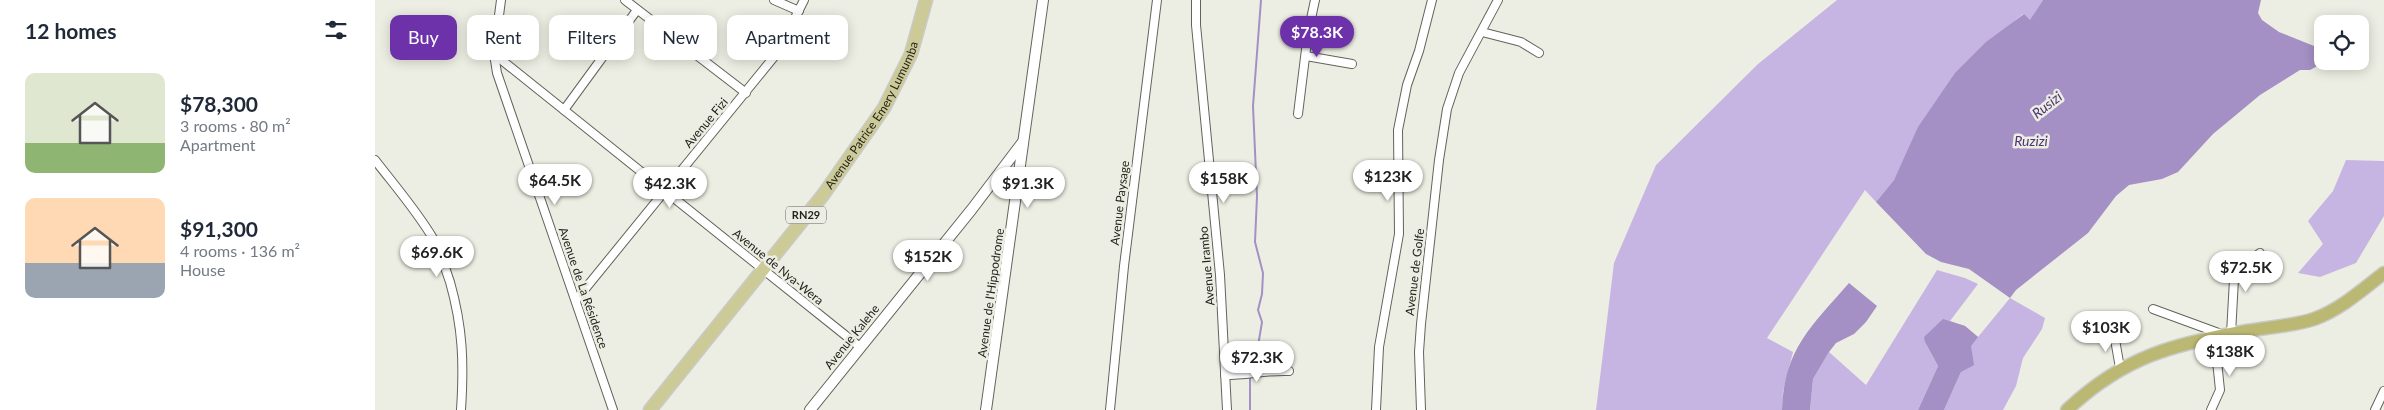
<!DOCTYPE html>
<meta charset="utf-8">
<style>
:root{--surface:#fff;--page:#f6f6f7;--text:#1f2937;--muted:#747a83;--accent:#6d32a9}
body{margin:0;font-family:Lato,sans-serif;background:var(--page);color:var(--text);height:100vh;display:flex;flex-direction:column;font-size:19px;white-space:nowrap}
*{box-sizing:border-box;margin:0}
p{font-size:16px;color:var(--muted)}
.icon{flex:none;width:28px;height:28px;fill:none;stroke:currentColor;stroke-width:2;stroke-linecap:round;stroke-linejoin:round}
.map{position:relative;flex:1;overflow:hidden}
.drawer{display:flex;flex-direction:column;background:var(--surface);width:375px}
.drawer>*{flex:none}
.hud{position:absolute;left:15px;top:15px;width:475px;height:45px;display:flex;gap:10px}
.tools{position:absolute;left:1939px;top:15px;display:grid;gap:10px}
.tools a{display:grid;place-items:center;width:55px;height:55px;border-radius:10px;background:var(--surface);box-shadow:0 2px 12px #0003;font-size:25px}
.price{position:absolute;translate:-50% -42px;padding:0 11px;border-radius:18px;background:#fff;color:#222;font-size:16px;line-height:32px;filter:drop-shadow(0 1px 2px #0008)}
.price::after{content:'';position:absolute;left:50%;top:30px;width:15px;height:11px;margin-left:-8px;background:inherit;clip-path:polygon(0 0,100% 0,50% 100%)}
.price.on{background:var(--accent);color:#fff}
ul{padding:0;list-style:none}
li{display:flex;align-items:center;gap:15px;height:125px;padding:0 25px}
li span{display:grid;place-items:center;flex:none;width:140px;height:100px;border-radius:10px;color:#555}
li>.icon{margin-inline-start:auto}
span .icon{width:60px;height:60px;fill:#fffc;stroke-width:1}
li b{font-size:21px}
h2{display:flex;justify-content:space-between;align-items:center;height:60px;padding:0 25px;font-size:21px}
.tag{padding:0 18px;border-radius:10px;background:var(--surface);box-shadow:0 2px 12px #0003;font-size:18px;line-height:45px}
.tag.on{background:var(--accent);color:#fff}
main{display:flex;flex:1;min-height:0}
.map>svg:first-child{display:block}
</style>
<main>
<section class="drawer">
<h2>12 homes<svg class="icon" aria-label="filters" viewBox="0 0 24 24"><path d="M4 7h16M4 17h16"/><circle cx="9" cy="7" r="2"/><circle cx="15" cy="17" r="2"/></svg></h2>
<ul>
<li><span style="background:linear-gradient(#dfe7d0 70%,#8fb573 0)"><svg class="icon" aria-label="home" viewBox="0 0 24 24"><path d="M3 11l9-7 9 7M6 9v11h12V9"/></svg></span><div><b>$78,300</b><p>3 rooms · 80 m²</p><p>Apartment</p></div></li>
<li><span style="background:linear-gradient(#ffd9b3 65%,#9aa5b1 0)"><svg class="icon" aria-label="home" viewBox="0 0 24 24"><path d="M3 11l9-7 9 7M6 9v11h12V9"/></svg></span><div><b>$91,300</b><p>4 rooms · 136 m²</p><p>House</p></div></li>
</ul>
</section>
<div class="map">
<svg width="2009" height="410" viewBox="0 0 2009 410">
<rect width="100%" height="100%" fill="#edeee3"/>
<g fill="#c6b5e2">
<path d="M1462,0H1668L1655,21L1648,14L1631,28L1531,156L1519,180L1501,202L1490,190L1392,338L1418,352L1408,391L1407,410H1221L1239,263L1281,165L1383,64Z"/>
<path d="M1971,160L2009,161V216L1981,263L1945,277L1923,273L1948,244L1933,221L1958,191Z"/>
<path d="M1562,270L1590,278L1603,284L1575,321L1590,326L1603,337L1635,298L1670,318L1667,329L1648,358L1641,386L1628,410H1569L1586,372L1550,342L1563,366L1543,410H1435L1438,379L1454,352L1491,385Z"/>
</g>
<g fill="#a490c4">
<path d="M1668,0H1886L1883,13L1887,20L1904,32L1944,48L1947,53L1946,64L1935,70H1925L1885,95L1838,134L1803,172L1787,179L1754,185L1741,196L1713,233L1641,290L1635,298L1594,269L1566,262L1551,254L1501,202L1519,180L1543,127L1580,73L1611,42L1649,14L1655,20Z"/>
<path d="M1474,283L1502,306L1491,322L1479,334L1461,343L1454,352L1438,379L1435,410H1407C1409,348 1437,326 1474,283Z"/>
<path d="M1568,319L1590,326L1603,337L1596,346L1599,365L1586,372L1569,410H1543L1563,366L1550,342L1549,337Z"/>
</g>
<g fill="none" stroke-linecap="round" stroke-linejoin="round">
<g stroke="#a490c4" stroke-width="2">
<path d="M875,368L882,352L887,322L883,310L887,294L888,273L880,242L882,196L878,106L886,0"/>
<path d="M875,410V376"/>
</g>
<defs>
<g id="minor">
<path d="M126,0L119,54L122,73L238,410"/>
<path d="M250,0L371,93"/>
<path d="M399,0L424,11"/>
<path d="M821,0V25L845,275L852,410"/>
<path d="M1107,32L1146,42L1164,53"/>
<path d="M119,54L485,347"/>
<path d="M931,56L977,64"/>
<path d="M189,110L262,10"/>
<path d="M923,114L933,33L940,0"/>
<path d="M0,160C20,186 42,211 59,240C66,253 70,268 75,282C88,328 89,363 86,410"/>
<path d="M624,174L644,181"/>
<path d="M201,300L403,52L429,0"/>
<path d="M1778,309L1849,335L1842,361L1845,390L1836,410"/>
<path d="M1739,334L1745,368"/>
<path d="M1856,334L1859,279L1863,270L1885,253"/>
<path d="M1870,350L1874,331"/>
<path d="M850,375C873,375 891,370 914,371"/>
<path d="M735,410L749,266L782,0"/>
<path d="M1001,410L1004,347L1024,234L1023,130L1032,85L1044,51L1057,0"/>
<path d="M1046,410L1044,352L1046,324L1064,160L1072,109L1084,73L1123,0"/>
<path d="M2000,410L2009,391"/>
</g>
<g id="tertiary">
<path d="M435,410L597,209L647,143"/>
<path d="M611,410L668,0"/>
</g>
<g id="primary">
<path id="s1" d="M275,410L448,195L509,108L536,54L551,0"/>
</g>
<path id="trunk" d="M1692,410C1748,357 1798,344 1872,331C1894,327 1918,326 1939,319C1966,309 1987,290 2009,273"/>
</defs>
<use href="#minor" stroke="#63635a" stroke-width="10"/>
<use href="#tertiary" stroke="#63635a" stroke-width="12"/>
<use href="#primary" stroke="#cacac9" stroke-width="15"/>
<use href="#trunk" stroke="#cacac9" stroke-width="15"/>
<use href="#minor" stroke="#fff" stroke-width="8"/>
<use href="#tertiary" stroke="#fff" stroke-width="10"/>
<use href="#primary" stroke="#ccca96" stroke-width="12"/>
<use href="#trunk" stroke="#bbb873" stroke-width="12"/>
</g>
<g text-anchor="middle" stroke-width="5" stroke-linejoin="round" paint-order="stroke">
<rect fill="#edeee3" stroke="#60605a" stroke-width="1" x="411" y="206.5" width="40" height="17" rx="4"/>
<g font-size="11" font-weight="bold" fill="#23231f">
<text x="431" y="219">RN29</text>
</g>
<g font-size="12" fill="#23231f" stroke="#edeee3">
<text dy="4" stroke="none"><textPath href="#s1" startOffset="370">Avenue Patrice Emery Lumumba</textPath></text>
<text transform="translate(331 123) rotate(-50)" y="4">Avenue Fizi</text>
<text transform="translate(745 203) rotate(-83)" y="4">Avenue Paysage</text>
<text transform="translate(832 266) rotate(-95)" y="4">Avenue Irambo</text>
<text transform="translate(403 267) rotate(39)" y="4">Avenue de Nya-Wera</text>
<text transform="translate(1040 272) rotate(-83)" y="4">Avenue de Golfe</text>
<text transform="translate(208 288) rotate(71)" y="4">Avenue de La Résidence</text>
<text transform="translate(616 293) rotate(-82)" y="4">Avenue de l'Hippodrome</text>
<text transform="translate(477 337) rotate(-51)" y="4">Avenue Kalehe</text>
</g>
<g font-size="14" font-style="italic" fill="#4f3373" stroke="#edeee3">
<text transform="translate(1672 105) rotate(-38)" y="5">Rusizi</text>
<text x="1656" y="146">Ruzizi</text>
</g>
</g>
</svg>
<div class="tools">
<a><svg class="icon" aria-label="locate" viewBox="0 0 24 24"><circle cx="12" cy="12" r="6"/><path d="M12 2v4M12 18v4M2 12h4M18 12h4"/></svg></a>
</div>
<b class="price on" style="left:942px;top:58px">$78.3K</b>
<b class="price" style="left:1013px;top:202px">$123K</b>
<b class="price" style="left:849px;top:204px">$158K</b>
<b class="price" style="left:180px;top:206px">$64.5K</b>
<b class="price" style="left:295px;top:209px">$42.3K</b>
<b class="price" style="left:653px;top:209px">$91.3K</b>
<b class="price" style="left:62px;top:278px">$69.6K</b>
<b class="price" style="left:553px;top:282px">$152K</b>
<b class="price" style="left:1871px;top:293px">$72.5K</b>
<b class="price" style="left:1731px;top:353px">$103K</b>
<b class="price" style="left:1855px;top:377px">$138K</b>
<b class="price" style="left:882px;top:383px">$72.3K</b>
<div class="hud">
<a class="tag on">Buy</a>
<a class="tag">Rent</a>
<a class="tag">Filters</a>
<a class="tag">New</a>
<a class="tag">Apartment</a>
</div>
</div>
</main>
